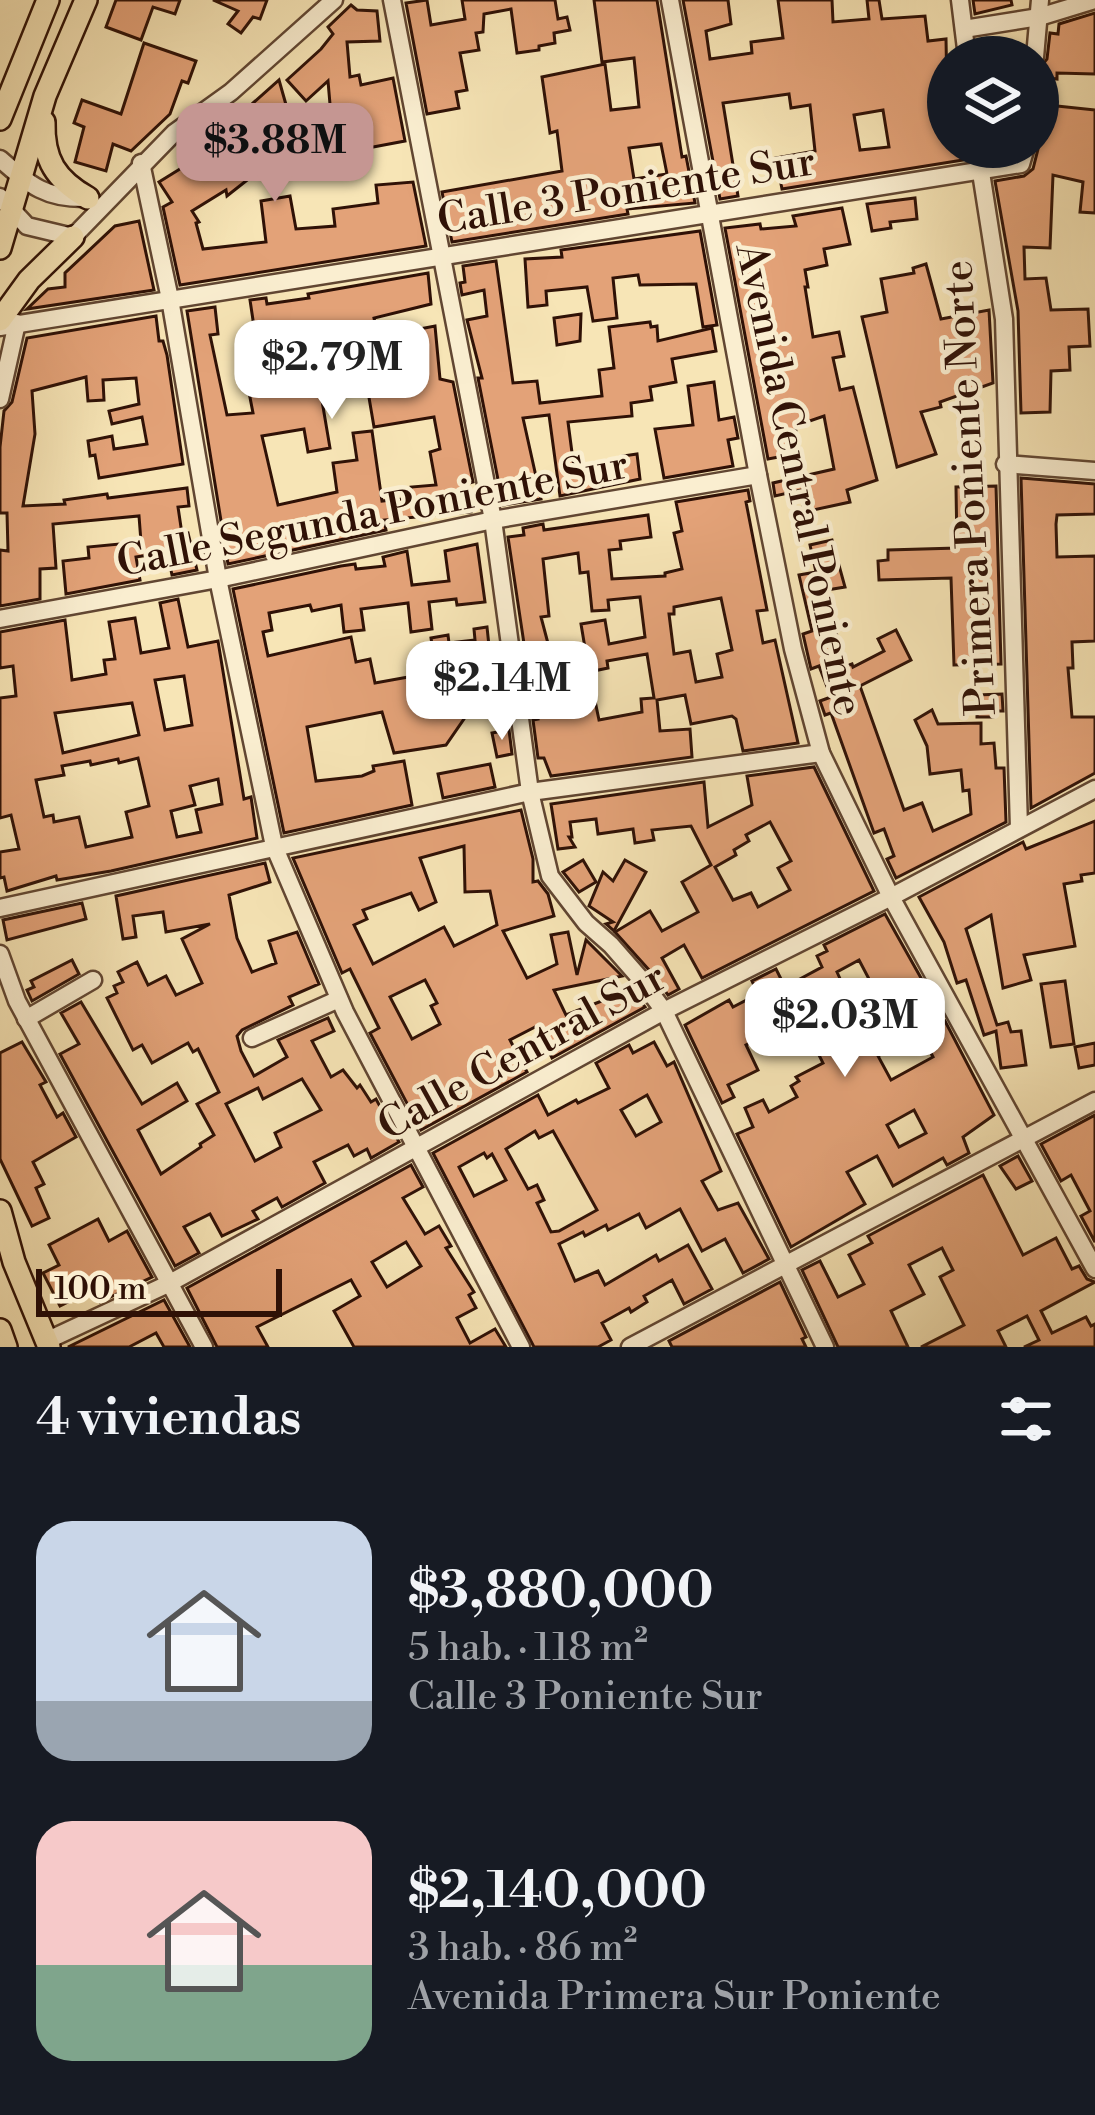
<!DOCTYPE html>
<html lang="es">
<meta charset="utf-8">
<style>
:root{--surface:#171b24;--page:#242831;--text:#f1f3f6;--muted:#9ea1a6;--accent:#c59692}
body{margin:0;font-family:"Libre Bodoni",serif;background:var(--page);color:var(--text);height:100vh;display:flex;flex-direction:column;font-size:45px;white-space:nowrap}
*{box-sizing:border-box;margin:0}
p{font-size:39px;color:var(--muted)}
.icon{flex:none;width:66px;height:66px;fill:none;stroke:currentColor;stroke-width:2;stroke-linecap:round;stroke-linejoin:round}
.map{position:relative;height:1347px;overflow:hidden}
.drawer{display:flex;flex-direction:column;background:var(--surface);flex:1}
.drawer>*{flex:none}
.fabs{position:absolute;left:927px;top:36px;display:grid;gap:24px}
.fabs a{display:grid;place-items:center;width:132px;height:132px;border-radius:50%;background:var(--surface);box-shadow:0 3px 9px #0004;font-size:60px}
.scale{position:absolute;left:36px;bottom:30px;width:246px;box-sizing:border-box;padding-left:12px;border:6px solid #2f1106;border-top:0;font-size:33px;line-height:42px;white-space:nowrap;color:#2f1106;-webkit-text-stroke:9px #faeed0;paint-order:stroke}
.price{position:absolute;translate:-50% -102px;padding:0 27px;border-radius:24px;background:#fff;color:#222;font-size:39px;line-height:78px;filter:drop-shadow(0 3px 6px #0008)}
.price::after{content:'';position:absolute;left:50%;top:72px;width:36px;height:27px;margin-left:-18px;background:inherit;clip-path:polygon(0 0,100% 0,50% 100%)}
.price.active{background:var(--accent);color:#111}
ul{padding:0;list-style:none}
li{display:flex;align-items:center;gap:36px;height:300px;padding:0 36px}
li span{display:grid;place-items:center;flex:none;width:336px;height:240px;border-radius:36px;color:#555}
li>.icon{margin-inline-start:auto}
span .icon{width:144px;height:144px;fill:#fffc;stroke-width:1}
li b{font-size:51px}
h2{display:flex;justify-content:space-between;align-items:center;height:144px;padding:0 36px;font-size:51px}
.map>svg:first-child{display:block}
</style>
<div class="map">
<svg width="1095" height="1347" viewBox="0 0 1095 1347">
<rect width="100%" height="100%" fill="#f7e5b6"/>
<filter id="stains"><feTurbulence type="fractalNoise" baseFrequency=".00167" numOctaves="4"/><feColorMatrix values="0 0 0 0 .2 0 0 0 0 .09 0 0 0 0 .02 0 0 0 .5 -.17"/></filter>
<radialGradient id="worn" r=".72"><stop offset=".6" stop-color="#630" stop-opacity="0"/><stop offset="1" stop-color="#630" stop-opacity=".3"/></radialGradient>
<g fill="#e3a278" stroke="#2f1106" stroke-width="3" fill-rule="evenodd">
<path d="M116,0H180L175,14L153,7L141,40L106,27Z"/>
<path d="M213,0H267L260,19L253,17L241,33L228,24L238,11Z"/>
<path d="M427,0L431,25L465,19L462,0H555L558,19L567,17L570,30L554,33L555,43L539,46V50L517,53L511,9L484,14L483,32L476,33L479,50L460,53L467,90L456,92L459,108L427,114L406,3Z"/>
<path d="M594,0H657L682,157L686,156L695,203L627,209L628,214L452,242L442,192L562,171L557,131L550,133L542,77L605,64L611,110L639,107L634,58L602,62ZM661,144L667,174L634,179L629,148Z"/>
<path d="M683,0H728L731,24L706,31L710,59L752,53L751,42L783,38L778,0H832L833,22L869,19L867,0H879L882,19L925,16L928,41L946,39L948,147H961L963,160L782,189L776,158L815,151L810,105L791,108L789,94L723,103L738,196L720,199ZM883,110L889,147L860,150L854,115Z"/>
<path d="M973,0H1011L1012,5L975,14Z"/>
<path d="M351,5L357,10L377,11L380,41L347,42L350,77L359,75L361,85L393,78L405,141L352,151L350,138L333,139L328,81L306,101L287,80L321,49L333,34L328,27Z"/>
<path d="M1095,13V74L1057,73V79L1039,77V69L1047,59L1050,33L1058,34L1059,24Z"/>
<path d="M144,43L196,61L188,83L182,81L170,114L131,151L113,144L106,171L75,162L84,127L74,123L82,100L121,114Z"/>
<path d="M279,80L298,147L281,146L285,171L251,177L227,196L226,190L192,211L199,222L196,223L203,249L266,242L261,201L290,196L296,229L335,226L333,209L378,203L376,185L413,182L426,246L180,285L163,207L172,202L159,182L188,164L186,160L213,139L233,119L231,117L241,108L244,111Z"/>
<path d="M1038,104L1095,110V213L1080,212L1083,182L1053,175L1050,248L1024,247L1025,279L1046,278L1051,310L1088,309L1090,346L1069,347L1070,370L1051,371L1050,412L1021,413L1018,311L995,181L1024,176L1033,169L1038,149Z"/>
<path d="M915,198L917,219L890,222L891,228L872,231L867,204Z"/>
<path d="M842,208L850,244L824,249L827,265L805,270L808,287H805L813,337L839,332L844,356L833,358L840,390L853,387L877,480L847,490L850,502L804,512L801,490L775,496L773,483L834,469L824,416L795,426L800,453L768,459L725,228L760,224L761,229L796,226L793,216Z"/>
<path d="M139,221L154,290L27,309L48,289L65,287V273L115,226Z"/>
<path d="M700,231L717,325L703,327L696,284L640,285L638,275L613,278L617,318L593,321L587,287L546,291L547,305L528,307L525,259L562,257L561,250Z"/>
<path d="M496,261L513,383L537,381L540,403L602,396L599,370L614,368L609,327L650,322L651,327L657,326L658,341L712,328L716,351L672,359L676,382L650,387L652,400L631,403L632,416L568,422L574,468L623,462V456L637,454L640,479L560,496L549,415L523,418L541,499L503,505L478,378H482L467,320L487,316L484,290L462,295L460,283L465,282L463,266Z"/>
<path d="M926,264L941,319L989,310L993,383L940,402L941,407L921,412L936,454L897,467L862,317L887,312L881,279L914,273L913,268Z"/>
<path d="M428,273L431,304L374,318L378,337L435,326L440,379L453,382L473,482L466,484L471,512L384,520L386,530L228,564L187,311L215,307L218,334L210,335L227,415L253,413L241,351L257,347L250,300L266,298L267,304L309,298L308,294ZM315,335L322,380L365,374L374,427L434,417L440,449L430,452L436,485L411,487L412,498L382,501L372,431L353,433L357,460L333,463L337,492L278,505L262,436L304,429L308,452L330,448L319,383L294,387L288,348L289,339Z"/>
<path d="M581,314L580,341L557,345L554,318Z"/>
<path d="M156,316L159,341H163L167,355L183,464L99,478L95,455L90,456L88,441L112,436L114,449L147,444L142,417L112,424L109,411L139,404L136,378L103,380L104,400L88,401L86,377L32,391L35,434L23,506L65,504L64,500L107,494L108,498L187,488L189,506L178,507L182,534L188,533L197,570L172,575L167,552L136,557L140,580L66,594L63,561L89,558L88,547L141,542L139,516L53,524L56,568L40,569V599L0,606V550L8,551L7,513H0V447L4,411L12,402L27,338Z"/>
<path d="M714,382L719,420L734,417L738,438L728,440L733,466L664,478L655,429L693,425L688,386Z"/>
<path d="M1021,478L1095,484V514L1057,515L1056,524L1057,557L1095,556V641L1072,642L1073,668H1068L1072,717H1095V773L1031,808Z"/>
<path d="M996,486L1001,664L954,665L951,578L879,580L878,561L888,560V550L957,548L956,487Z"/>
<path d="M748,490L750,501L746,502L767,610L757,611L763,643L775,640L798,743L743,751L736,719L732,716L691,724L685,695L657,700L660,731L690,729L692,757L551,776L544,758H538L533,720L538,719L533,694L578,686L572,650L585,648L581,624L605,620L609,644L645,637L640,597L608,600L609,610L592,611L588,572L580,573L578,553L543,559L549,616L541,617L550,651L526,657L508,537L524,535L523,528L543,524L544,530L648,515L651,537L620,541L621,549L609,550L612,579L665,576V573L682,569L674,533L682,531L676,502ZM721,598L732,650L717,654L722,677L696,682L690,651L674,654L669,614H674V607ZM647,654L654,698L641,699L642,712L599,720L589,672L608,668L607,661Z"/>
<path d="M832,540L845,587L827,590L838,641L832,644L841,668L852,664L853,667L884,651L878,639L896,630L911,660L860,686L904,810L922,803L933,831L971,814L969,790L963,791L961,770L930,774L927,746L915,720L932,710L938,724L981,723V744L994,743L996,768H1004L1006,822L896,878L887,859L894,856L884,829L874,833L831,713L825,715L820,701L831,697L819,666L811,669L803,634L812,631L799,575L816,572L810,545Z"/>
<path d="M477,544L485,602L457,605L456,599L429,602L432,629L411,632L408,603L361,609L364,630L344,632L341,605L312,611L310,605L269,613L272,630L263,632L268,656L351,637L356,662L370,659L375,683L436,672L431,638L448,635L449,643L475,640L474,629L487,627L489,646L496,645L505,701L473,706L446,745L394,753L382,712L307,727L316,781L362,776L374,771L373,766L404,761L412,805L284,833L233,589L341,566L355,564L356,569L385,566L383,557L407,551L412,585L449,581L445,551Z"/>
<path d="M178,599L188,647L218,641L244,799L251,797L257,838L111,871L57,880L56,876L7,891L4,877L0,878V852L19,849L11,815L0,818V698L16,696L13,666L0,668V632L65,620L72,680L106,674L104,660L115,659L109,622L135,618L141,653L169,648L160,603ZM184,676L192,725L165,730L155,680ZM132,703L139,735L63,753L55,713ZM138,758L149,806L126,812L132,837L86,847L79,817L54,822L53,815L44,817L36,780L64,775L62,766L90,761L91,765L118,759L119,763ZM218,779L222,804L196,810L201,832L177,837L171,811L195,805L190,786Z"/>
<path d="M1002,694L1003,711H993V717H977V695Z"/>
<path d="M509,730L512,754L497,757L492,733Z"/>
<path d="M490,764L495,787L443,798L438,774Z"/>
<path d="M814,767L874,891L702,978L684,945L662,958L679,989L668,995L656,979V969L650,971L615,932L650,911L662,931L698,912L682,882L711,865L691,826L652,830L654,840L635,843L633,829L598,834L596,819L570,822L572,837H569L575,847L558,849L551,804L704,782L708,827L752,805L747,776ZM770,822L791,861L778,868L790,890L758,907L751,893L733,900L715,867L736,855L734,850L749,841L746,835Z"/>
<path d="M521,810L533,859V882L538,881L548,894L554,916L503,931L527,978L557,964L551,935L568,932L577,975L586,940L622,976L554,990L566,1015L632,989L645,1007L552,1058L537,1026L510,1040L527,1072L421,1130L370,1033L379,1028L350,969L342,973L293,858ZM464,846L465,892L490,891L497,925L454,946L444,927L373,964L354,925L367,919L363,910L411,893L419,910L436,902L420,858ZM425,980L437,1003L431,1006L440,1024L412,1039L390,997Z"/>
<path d="M1095,821V873L1081,875L1082,881L1064,884L1075,946L1024,955L1031,980L1003,988L991,915L966,929L997,1025L1008,1022L1011,1032L1021,1031L1026,1065L1001,1068L996,1031L984,1035L966,980L957,983L944,942L919,897L1023,842L1026,849Z"/>
<path d="M583,860L596,882L579,892L563,872Z"/>
<path d="M625,860L646,872L614,931L606,924L613,922L589,906L603,872L613,881Z"/>
<path d="M265,863L270,882L229,895L237,938L252,972L276,963L269,941L297,932L319,984L289,997L293,1005L242,1030L237,1036L241,1051L254,1076L287,1057L278,1040L328,1018L334,1031L312,1041L331,1077L343,1070L357,1088L360,1085L371,1102L376,1099L399,1142L371,1158L367,1149L354,1156L348,1145L314,1162L325,1183L282,1207L277,1198L253,1211L258,1219L222,1236L210,1214L184,1227L199,1253L175,1266L60,1054L79,1044L61,1013L81,1002L142,1104L177,1083L187,1101L138,1130L161,1174L201,1147L200,1144L214,1135L197,1104L219,1092L198,1049L193,1052L188,1043L152,1063L142,1045L133,1050L107,998L117,993L114,986L123,982L118,972L137,962L148,985L166,976L176,995L202,983L182,939L210,924L166,932L163,912L133,916L136,937L123,939L116,896ZM302,1079L321,1110L275,1133L281,1147L255,1161L226,1104L258,1088L263,1099Z"/>
<path d="M82,903L86,919L7,940L3,920Z"/>
<path d="M885,914L930,994L917,1001L932,1028L878,1056L891,1080L933,1057L921,1034L945,1021L994,1115L963,1137L969,1153L947,1165L943,1158L893,1186L877,1156L847,1172L865,1204L791,1247L737,1134L753,1127L745,1108L763,1100L769,1112L797,1097L791,1086L799,1081L796,1077L823,1063L794,1005L770,1017L777,1030L746,1045L758,1070L728,1085L734,1097L722,1103L685,1025L729,1000L733,1007L758,994L752,981L776,969L785,987L822,967L817,956L827,951L824,945ZM859,960L890,1019L858,1036L833,988L842,983L837,972ZM914,1110L926,1133L899,1147L887,1125Z"/>
<path d="M72,960L79,974L32,1001L27,990L34,987L31,981Z"/>
<path d="M1065,981L1074,1044L1051,1047L1041,984Z"/>
<path d="M22,1042L46,1082L40,1085L57,1117L63,1113L76,1137L33,1162L44,1184L36,1188L49,1218L32,1226L0,1159V1053Z"/>
<path d="M654,1042L667,1066L674,1062L721,1171L702,1181L718,1210L738,1203L769,1259L743,1273L725,1239L702,1251L680,1209L646,1228L639,1214L608,1230L606,1225L585,1236L583,1232L559,1244L575,1281L598,1271L605,1285L656,1255L659,1261L688,1245L712,1289L684,1304L672,1280L644,1296L647,1302L631,1312L629,1308L602,1323L611,1340L598,1347H534L433,1153L538,1095L548,1115L576,1100L578,1103L609,1088L596,1063L629,1045L633,1053ZM647,1095L661,1122L636,1136L621,1110ZM535,1131L539,1138L553,1131L597,1210L559,1231L551,1232L537,1203L544,1200L537,1185L528,1189L506,1149ZM484,1153L487,1158L492,1154L506,1180L474,1196L459,1167Z"/>
<path d="M1095,1043V1065L1079,1068L1075,1047Z"/>
<path d="M1095,1115V1242L1081,1216L1090,1211L1071,1175L1061,1181L1041,1144Z"/>
<path d="M1018,1156L1032,1181L1016,1189L1000,1166Z"/>
<path d="M411,1165L423,1187L403,1198L425,1234L439,1226L451,1246L446,1248L474,1292L469,1295L476,1308L457,1318L470,1343L495,1329L506,1347H354L334,1311L360,1296L351,1280L257,1327L268,1347H217L187,1288ZM406,1242L421,1266L387,1287L372,1262Z"/>
<path d="M983,1175L1023,1255L1056,1238L1072,1269L1079,1266L1087,1279L1095,1282L1041,1311L1052,1333L1086,1317L1091,1326L1095,1324V1347H1024L1039,1340L1027,1316L998,1331L1006,1347H921L964,1325L940,1277L953,1270L942,1248L909,1265L924,1294L891,1311L908,1347H838L802,1270L820,1261L838,1297L864,1284L849,1255L872,1243L868,1236Z"/>
<path d="M98,1219L109,1241L127,1231L152,1277L100,1302L94,1289L60,1306L43,1273L59,1265L49,1245Z"/>
<path d="M780,1282L806,1337L802,1339L806,1347H672L669,1341Z"/>
<path d="M164,1300L190,1347H164L156,1333L129,1347H68Z"/>
</g>
<g fill="none" stroke-linecap="round" stroke-linejoin="round">
<defs>
<g id="minor">
<path d="M392,0L493,520L530,792L550,876L586,923L611,945L639,977L664,1011L825,1347"/>
<path d="M670,0L758,475L793,649L821,753L891,897L1095,1269"/>
<path d="M960,0L967,57"/>
<path d="M964,29L1039,17L1095,0"/>
<path d="M1035,57L1040,0"/>
<path d="M977,147L1004,319L1019,828"/>
<path d="M0,159C31,186 46,199 87,198"/>
<path d="M141,163L170,299L218,579L274,846L345,1012L521,1347"/>
<path d="M0,197L27,226L73,237L174,133L231,92L334,0"/>
<path d="M0,327L1021,164L1026,147"/>
<path d="M0,399L17,323"/>
<path d="M1005,464L1095,471"/>
<path d="M0,619L218,579L493,520L758,475"/>
<path d="M0,908L530,792L821,753"/>
<path d="M0,954L17,1001L204,1347"/>
<path d="M26,1019L93,980"/>
<path d="M252,1038L339,999"/>
<path d="M46,1341L168,1284L664,1011L891,897L1095,789"/>
<path d="M630,1347L1095,1101"/>
</g>
<g id="major">
<path d="M0,119L48,0"/>
<path d="M44,122C43,160 56,180 88,198"/>
<path d="M0,248L45,96L86,0"/>
<path d="M0,320L29,280L73,237"/>
<path d="M0,1211L14,1262L49,1347"/>
<path d="M0,1330L6,1347"/>
</g>
</defs>
<use href="#minor" stroke="#614632" stroke-width="21"/>
<use href="#major" stroke="#2f1106" stroke-width="26"/>
<use href="#minor" stroke="#faeed0" stroke-width="16"/>
<use href="#major" stroke="#f7e5b6" stroke-width="21"/>
</g>
<g text-anchor="middle" stroke-width="9" stroke-linejoin="round" paint-order="stroke">
<g font-size="42" fill="#2f1106" stroke="#faeed0">
<text transform="translate(626 189) rotate(-9)" y="15">Calle 3 Poniente Sur</text>
<text transform="translate(801 479) rotate(78)" y="15">Avenida Central Poniente</text>
<text transform="translate(968 488) rotate(-93)" y="15">Primera Poniente Norte</text>
<text transform="translate(372 512) rotate(-11)" y="15">Calle Segunda Poniente Sur</text>
<text transform="translate(521 1050) rotate(-29)" y="15">Calle Central Sur</text>
</g>
</g>
<rect width="100%" height="100%" filter="url(#stains)"/>
<rect width="100%" height="100%" fill="url(#worn)"/>
</svg>
<div class="fabs">
<a><svg class="icon" aria-label="layers" viewBox="0 0 24 24"><path d="M12 4l9 5-9 5-9-5zM3 14l9 5 9-5"/></svg></a>
</div>
<div class="scale">100 m</div>
<b class="price active" style="left:275px;top:205px">$3.88M</b>
<b class="price" style="left:332px;top:422px">$2.79M</b>
<b class="price" style="left:502px;top:743px">$2.14M</b>
<b class="price" style="left:845px;top:1080px">$2.03M</b>
</div>
<section class="drawer">
<h2>4 viviendas<svg class="icon" aria-label="filters" viewBox="0 0 24 24"><path d="M4 7h16M4 17h16"/><circle cx="9" cy="7" r="2"/><circle cx="15" cy="17" r="2"/></svg></h2>
<ul>
<li><span style="background:linear-gradient(#c9d6e8 75%,#9aa5b1 0)"><svg class="icon" aria-label="home" viewBox="0 0 24 24"><path d="M3 11l9-7 9 7M6 9v11h12V9"/></svg></span><div><b>$3,880,000</b><p>5 hab. · 118 m²</p><p>Calle 3 Poniente Sur</p></div></li>
<li><span style="background:linear-gradient(#f6c9c9 60%,#7fa58c 0)"><svg class="icon" aria-label="home" viewBox="0 0 24 24"><path d="M3 11l9-7 9 7M6 9v11h12V9"/></svg></span><div><b>$2,140,000</b><p>3 hab. · 86 m²</p><p>Avenida Primera Sur Poniente</p></div></li>
</ul>
</section>
